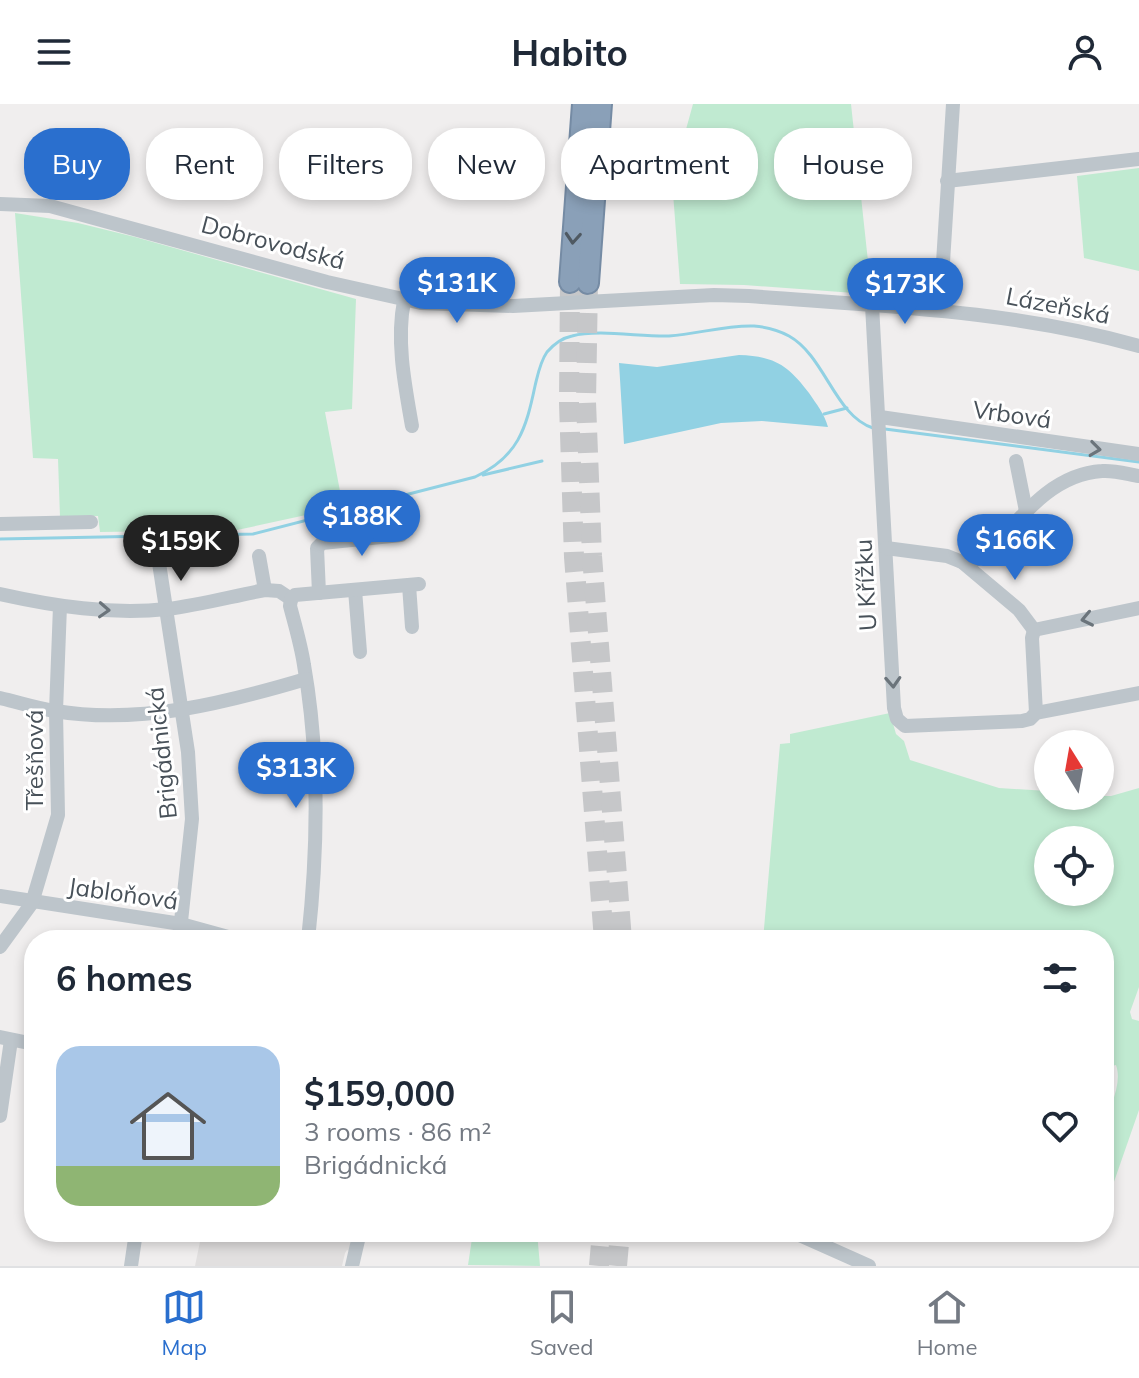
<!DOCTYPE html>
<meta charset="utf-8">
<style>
:root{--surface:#fff;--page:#f6f6f7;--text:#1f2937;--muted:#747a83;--line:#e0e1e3;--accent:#2a6fce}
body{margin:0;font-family:Mulish,sans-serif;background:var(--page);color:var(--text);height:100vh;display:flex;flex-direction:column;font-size:30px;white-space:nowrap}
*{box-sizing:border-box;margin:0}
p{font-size:26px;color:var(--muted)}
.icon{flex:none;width:44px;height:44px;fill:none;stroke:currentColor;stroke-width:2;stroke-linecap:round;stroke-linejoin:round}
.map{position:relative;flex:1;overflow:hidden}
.panel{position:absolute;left:24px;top:826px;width:1090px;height:312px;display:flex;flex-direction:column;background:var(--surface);border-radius:32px;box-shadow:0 4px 12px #0003}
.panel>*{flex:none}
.guide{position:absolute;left:24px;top:24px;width:1092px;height:72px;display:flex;gap:16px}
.needle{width:52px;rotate:349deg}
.tools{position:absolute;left:1034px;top:626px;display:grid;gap:16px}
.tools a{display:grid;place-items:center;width:80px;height:80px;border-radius:50%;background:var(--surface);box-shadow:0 4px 12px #0003;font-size:40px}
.price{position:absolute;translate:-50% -68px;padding:0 18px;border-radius:28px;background:var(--accent);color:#fff;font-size:26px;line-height:52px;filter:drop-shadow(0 2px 4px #0008)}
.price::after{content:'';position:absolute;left:50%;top:48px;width:24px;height:18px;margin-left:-12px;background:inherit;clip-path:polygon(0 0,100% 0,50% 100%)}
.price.on{background:#222;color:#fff}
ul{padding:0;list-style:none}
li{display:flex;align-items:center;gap:24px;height:200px;padding:0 32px}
li span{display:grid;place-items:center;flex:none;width:224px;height:160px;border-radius:24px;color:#555}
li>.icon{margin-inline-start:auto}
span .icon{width:96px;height:96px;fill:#fffc;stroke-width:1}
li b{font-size:34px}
h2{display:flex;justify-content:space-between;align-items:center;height:96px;padding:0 32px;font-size:34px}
.pill{padding:0 28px;border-radius:32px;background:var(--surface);box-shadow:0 4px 12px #0003;font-size:28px;line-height:72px}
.pill.on{background:var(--accent);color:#fff}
header{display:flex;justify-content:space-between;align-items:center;height:104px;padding:0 32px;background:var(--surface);font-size:36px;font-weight:700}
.tabs{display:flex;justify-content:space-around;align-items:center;height:112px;border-top:2px solid var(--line);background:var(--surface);font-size:22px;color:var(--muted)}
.tabs a{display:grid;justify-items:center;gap:4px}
.tabs .on{color:var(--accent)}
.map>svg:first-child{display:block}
</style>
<header><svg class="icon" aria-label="menu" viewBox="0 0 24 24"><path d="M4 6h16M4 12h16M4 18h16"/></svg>Habito<svg class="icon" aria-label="person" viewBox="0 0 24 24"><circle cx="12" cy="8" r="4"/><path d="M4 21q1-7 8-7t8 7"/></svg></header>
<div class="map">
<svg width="1139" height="1162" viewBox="0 0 1139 1162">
<rect width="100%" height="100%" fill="#f0eeee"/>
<path fill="#e1dfdf" d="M202,1128H357L352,1148L347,1146L345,1149L342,1162H195Z"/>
<g fill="#c0ead1" fill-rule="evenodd">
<path d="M693,0H851L871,185L868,190L744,181L680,180L672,76Z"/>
<path d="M1139,64V167L1084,154L1077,72Z"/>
<path d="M15,109L78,119L135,133L356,195L352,305L325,308L343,403L237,426L100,428L98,412L60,413L58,355L33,354Z"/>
<path d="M890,609L896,630L904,637L910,656L999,684L1048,687V692H1111L1139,684V883L1130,908L1132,915L1139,917V1006L1108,1095L1104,1096C1104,1073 1100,1046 1105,1024C1108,1004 1123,981 1116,961L1112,962L1104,986V836H763L780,640L790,639V630ZM1048,736H1100V788H1048Z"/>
<path d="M473,1128H537L540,1162L468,1161Z"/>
</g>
<path fill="#91d1e3" d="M739,251C774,252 788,261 809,289C817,301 824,309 828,323L762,317L721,319L624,340L619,259L657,263Z"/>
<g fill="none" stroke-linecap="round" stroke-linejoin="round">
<g stroke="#91d1e3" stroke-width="3">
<path d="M824,310L847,304"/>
<path d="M885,325L1139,358"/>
<path d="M483,371L542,357"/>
<path d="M0,435L253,430L475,373C518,353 526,325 535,282C538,270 540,258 547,248C554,240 562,234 572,232C598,225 641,233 669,232C698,230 725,221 754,222C766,223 778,226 789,232C825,252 835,312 873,324"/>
</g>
<g stroke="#c6c7c9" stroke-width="20" stroke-dasharray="20 10" stroke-linecap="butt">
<path d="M570,178L569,299L574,453L604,836"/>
<path d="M588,179L586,298L592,452L622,836"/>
<path d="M599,1162L602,1128"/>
<path d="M617,1162L620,1128"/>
</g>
<defs>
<g id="highway">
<path d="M570,178L583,0"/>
<path d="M588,179L601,0"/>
</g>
</defs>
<use href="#highway" stroke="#758ba4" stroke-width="24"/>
<g stroke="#bdc5cb" stroke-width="14">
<path d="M947,77L1139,55"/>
<path d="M0,100L50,102L327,178L421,199L513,202L714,191L749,192C880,202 1012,206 1139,242"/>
<path d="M404,197C396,237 405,282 412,322"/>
<path d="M872,201L894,604L897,615L905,622L1022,617L1030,615L1036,609L1139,589"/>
<path d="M940,206L953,0"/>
<path d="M880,313L1139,350"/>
<path d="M1016,357L1026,407"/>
<path d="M0,420L91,418"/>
<path d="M886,444L947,452L962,458L1019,506L1034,526"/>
<path d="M259,452L265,486"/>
<path d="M962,458L978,455L989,448C1021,413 1052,370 1102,367C1114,366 1127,370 1139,372"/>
<path d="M159,459L188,648L192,715L179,836"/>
<path d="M409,481L412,523"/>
<path d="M355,486L360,548"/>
<path d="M319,489L317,444L322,439L401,431"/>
<path d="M0,490C54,502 111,511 167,505C200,501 233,492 265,486L279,487L291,495"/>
<path d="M291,495L290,502C295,521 301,541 304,561C320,652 318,745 308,836"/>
<path d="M291,495L295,491L419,480"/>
<path d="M1034,526L1139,504"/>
<path d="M1034,526L1032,534L1036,609"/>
<path d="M0,594C18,598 36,604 55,607C140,621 225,599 306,575"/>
<path d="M0,792L181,820L239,836"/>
<path d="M0,843L32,799L58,711L56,607L60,502"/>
<path d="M0,933L34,940"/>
<path d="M0,1012L11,936"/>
<path d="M793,1128L869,1162"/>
<path d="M131,1162L136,1128"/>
<path d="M352,1162L360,1128"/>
</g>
<use href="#highway" stroke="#8aa0b8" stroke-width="20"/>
</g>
<defs><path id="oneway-chevron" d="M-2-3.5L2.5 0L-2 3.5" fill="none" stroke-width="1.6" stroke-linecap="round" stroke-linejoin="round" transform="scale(2)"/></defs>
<use stroke="#4f5962" href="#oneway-chevron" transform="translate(573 134) rotate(94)"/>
<g stroke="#6b747b">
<use href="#oneway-chevron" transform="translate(1095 345) rotate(7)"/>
<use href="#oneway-chevron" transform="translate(104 506) rotate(3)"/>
<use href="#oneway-chevron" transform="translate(1087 515) rotate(168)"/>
<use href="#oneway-chevron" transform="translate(893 578) rotate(87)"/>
</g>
<g text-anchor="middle" stroke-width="6" stroke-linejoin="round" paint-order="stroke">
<g font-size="24" fill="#485159" stroke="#fff">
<text transform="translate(273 139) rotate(15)" y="8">Dobrovodská</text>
<text transform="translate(1058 202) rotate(11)" y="8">Lázeňská</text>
<text transform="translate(1012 311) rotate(8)" y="8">Vrbová</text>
<text transform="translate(866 481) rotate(-93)" y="8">U Křížku</text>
<text transform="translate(162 649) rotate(-96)" y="8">Brigádnická</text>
<text transform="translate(35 656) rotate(-90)" y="8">Třešňová</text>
<text transform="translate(123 790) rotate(8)" y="8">Jabloňová</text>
</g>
</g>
</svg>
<div class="tools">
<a><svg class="needle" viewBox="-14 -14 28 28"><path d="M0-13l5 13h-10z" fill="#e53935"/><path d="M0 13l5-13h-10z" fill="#747a83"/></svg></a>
<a><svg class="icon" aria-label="locate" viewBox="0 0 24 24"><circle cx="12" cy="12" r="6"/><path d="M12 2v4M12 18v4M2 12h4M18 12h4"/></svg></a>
</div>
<b class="price" style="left:457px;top:221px">$131K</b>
<b class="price" style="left:905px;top:222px">$173K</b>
<b class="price" style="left:362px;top:454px">$188K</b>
<b class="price" style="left:1015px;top:478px">$166K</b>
<b class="price on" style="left:181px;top:479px">$159K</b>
<b class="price" style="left:296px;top:706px">$313K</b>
<div class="guide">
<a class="pill on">Buy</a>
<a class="pill">Rent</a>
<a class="pill">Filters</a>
<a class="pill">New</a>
<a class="pill">Apartment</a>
<a class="pill">House</a>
</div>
<section class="panel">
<h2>6 homes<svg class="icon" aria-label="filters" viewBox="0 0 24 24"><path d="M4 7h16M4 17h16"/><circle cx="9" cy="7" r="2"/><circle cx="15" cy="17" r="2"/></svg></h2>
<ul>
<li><span style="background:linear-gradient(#a9c7e8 75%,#8fb573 0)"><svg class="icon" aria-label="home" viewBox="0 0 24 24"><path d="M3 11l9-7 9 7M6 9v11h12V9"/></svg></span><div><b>$159,000</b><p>3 rooms · 86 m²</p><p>Brigádnická</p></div><svg class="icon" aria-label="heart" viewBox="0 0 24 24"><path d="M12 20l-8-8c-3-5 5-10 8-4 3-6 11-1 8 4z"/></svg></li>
</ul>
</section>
</div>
<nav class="tabs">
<a class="on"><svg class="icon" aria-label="map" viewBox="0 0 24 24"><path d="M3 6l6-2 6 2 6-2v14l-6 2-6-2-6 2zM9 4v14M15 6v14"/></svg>Map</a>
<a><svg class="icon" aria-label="saved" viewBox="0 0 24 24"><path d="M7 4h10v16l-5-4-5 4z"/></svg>Saved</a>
<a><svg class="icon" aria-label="home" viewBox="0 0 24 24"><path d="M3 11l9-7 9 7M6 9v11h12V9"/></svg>Home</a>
</nav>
